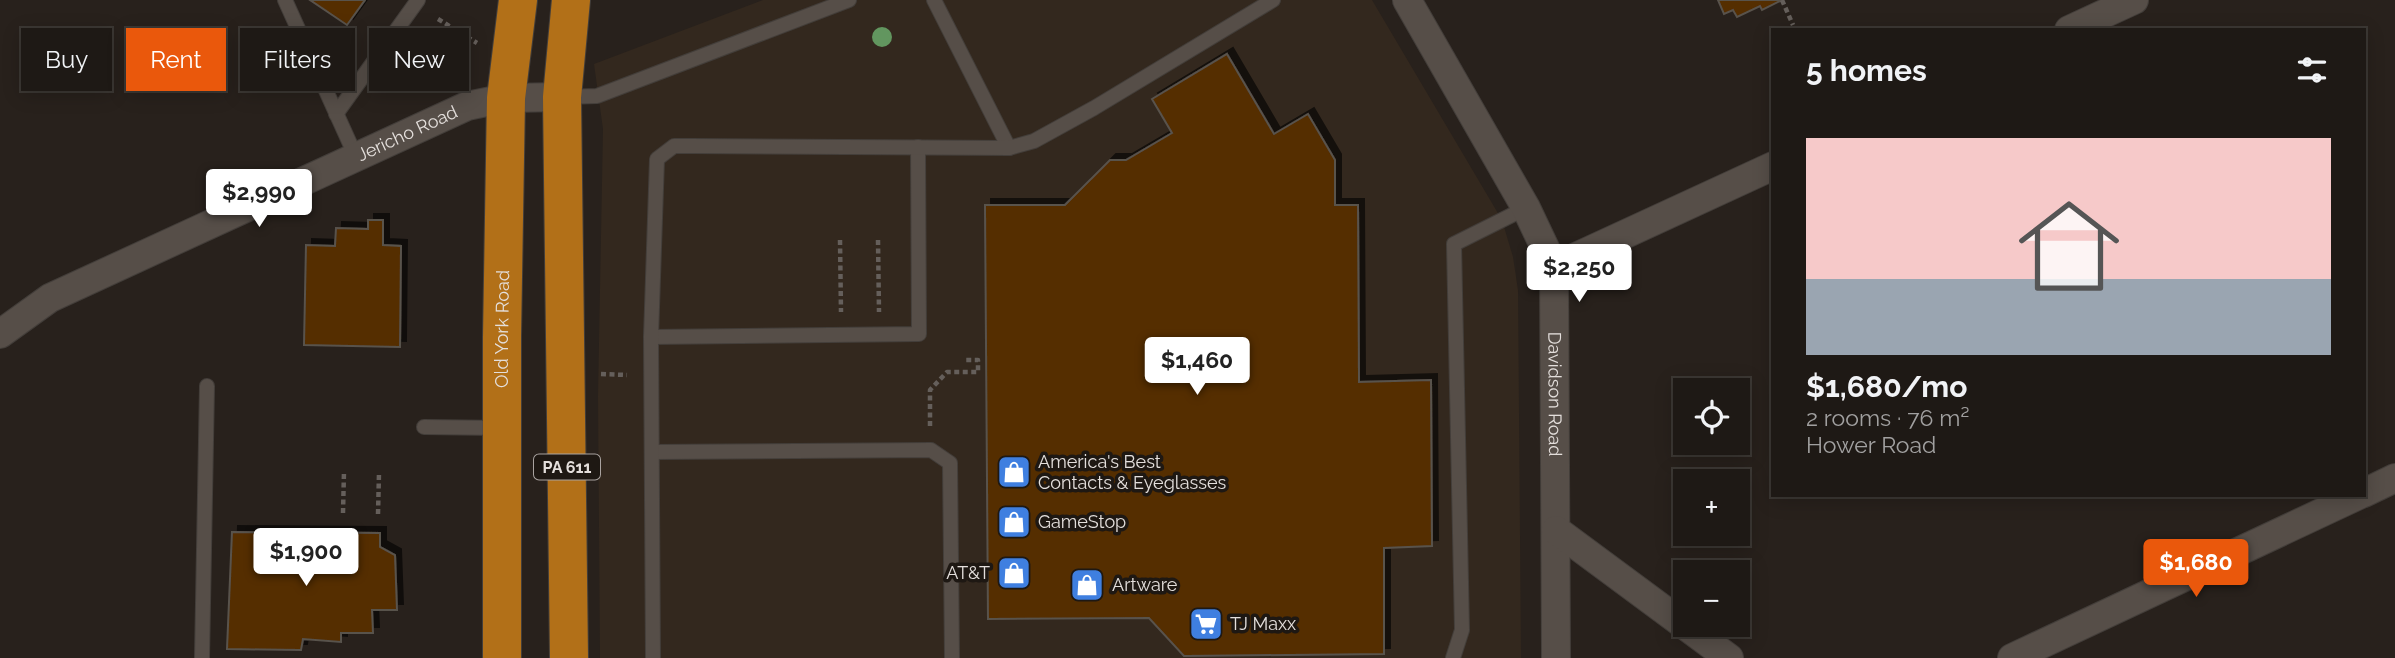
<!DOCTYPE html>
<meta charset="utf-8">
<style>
:root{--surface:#1e1915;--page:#2b2622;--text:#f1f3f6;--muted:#a1a0a0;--line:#3c3834;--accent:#ea580c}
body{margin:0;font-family:Raleway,sans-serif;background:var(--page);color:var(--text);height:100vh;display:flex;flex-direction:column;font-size:26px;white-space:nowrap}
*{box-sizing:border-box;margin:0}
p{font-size:23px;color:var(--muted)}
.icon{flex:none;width:38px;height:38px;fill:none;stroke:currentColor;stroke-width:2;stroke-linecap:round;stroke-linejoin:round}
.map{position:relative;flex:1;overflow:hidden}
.details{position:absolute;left:1771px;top:28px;width:595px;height:469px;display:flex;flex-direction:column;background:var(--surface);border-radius:0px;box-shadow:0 4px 18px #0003,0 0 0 2px var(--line)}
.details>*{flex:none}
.banner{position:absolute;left:21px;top:28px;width:665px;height:63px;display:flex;gap:14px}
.tools{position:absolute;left:1673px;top:378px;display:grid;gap:14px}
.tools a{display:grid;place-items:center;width:77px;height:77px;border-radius:0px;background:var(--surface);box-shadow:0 4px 18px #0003,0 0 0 2px var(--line);font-size:35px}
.price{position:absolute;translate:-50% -60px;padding:0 16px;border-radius:7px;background:#fff;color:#222;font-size:23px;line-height:46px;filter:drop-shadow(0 2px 4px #0008)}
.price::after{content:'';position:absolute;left:50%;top:42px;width:21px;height:16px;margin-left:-10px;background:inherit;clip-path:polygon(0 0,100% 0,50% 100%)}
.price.on{background:var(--accent);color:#fff}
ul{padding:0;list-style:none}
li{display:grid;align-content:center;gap:14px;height:371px;padding:0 35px}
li+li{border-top:2px solid var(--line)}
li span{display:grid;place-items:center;height:217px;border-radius:0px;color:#555}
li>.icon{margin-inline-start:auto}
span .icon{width:126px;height:126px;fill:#fffc;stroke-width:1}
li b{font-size:30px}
h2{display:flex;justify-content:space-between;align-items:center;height:84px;padding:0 35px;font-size:30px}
.chip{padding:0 24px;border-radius:0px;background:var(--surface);box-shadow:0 4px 18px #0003,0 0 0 2px var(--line);font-size:24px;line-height:63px}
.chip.on{background:var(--accent);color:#fff}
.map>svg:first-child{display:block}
</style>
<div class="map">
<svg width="2395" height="658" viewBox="0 0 2395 658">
<defs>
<filter id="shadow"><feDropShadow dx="6" dy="-6" stdDeviation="0" flood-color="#0009"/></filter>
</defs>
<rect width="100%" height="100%" fill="#28211c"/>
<path fill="#33281e" d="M763,0H1372L1502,220L1513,257L1518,290L1521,658H600L598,396L603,129L594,64Z"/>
<g fill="#542d01" stroke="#59524c" stroke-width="2" filter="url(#shadow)">
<path d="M310,0H365L347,25Z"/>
<path d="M1718,0H1782L1762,10L1760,6L1737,17L1733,10L1724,14Z"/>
<path d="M1227,54L1274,134L1308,114L1335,160V205H1358L1359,382L1431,380L1432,546L1384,548V654L1184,656L1149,618L988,619L985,205H1065L1110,160H1126L1172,133L1152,99Z"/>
<path d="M368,220H383V245L401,246L400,347L304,345L306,245L335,246L336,228L368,229Z"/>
<path d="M232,532L380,533V547L395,555L397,610H372L373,633H341V642L303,639L301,650L227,649Z"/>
</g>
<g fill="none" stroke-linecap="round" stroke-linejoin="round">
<defs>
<g id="lane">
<path d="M285,0L356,157"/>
<path d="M934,0L1009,148"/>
<path d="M563,97L597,96L849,0"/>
<path d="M336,114L418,0"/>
<path d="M651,337L919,334L918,147"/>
<path d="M424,427L501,428"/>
<path d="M652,452L931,450L950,463L952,658"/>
<path d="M202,658L207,386"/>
<path d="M653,658L651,337L657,159L674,146H691L1009,148L1034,141L1094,108L1273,0"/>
<path d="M1453,658L1462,630L1454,244L1526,208"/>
</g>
<g id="street">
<path id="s1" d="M1407,0L1526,208L1554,267L1556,658"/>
<path d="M2069,30L2134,0"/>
<path d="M1554,267L1773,166"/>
<path id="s2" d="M0,334L50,298L467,106L506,98L562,97"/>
<path d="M2364,493L2395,478"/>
<path d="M1556,530L1729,658"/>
<path d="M2012,658L2359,495"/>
</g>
<g id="highway">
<path id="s3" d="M502,658V337L506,98L518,0"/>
<path d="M569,658L562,97L571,0"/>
</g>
</defs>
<use href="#lane" stroke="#433e3a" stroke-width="16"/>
<use href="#street" stroke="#433e3a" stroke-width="30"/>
<use href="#highway" stroke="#433e3a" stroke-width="40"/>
<g stroke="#655f5b" stroke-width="4.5" stroke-dasharray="5 3.5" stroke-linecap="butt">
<path d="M1782,0L1793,25"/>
<path d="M438,19L477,43"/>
<path d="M840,240L841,312"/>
<path d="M878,240L879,312"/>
<path d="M601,374L627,375"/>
<path d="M930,426V390L947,372H978V360H964"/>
<path d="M343,513L344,471"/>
<path d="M378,514L379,473"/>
</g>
<use href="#lane" stroke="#564e48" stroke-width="14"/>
<use href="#street" stroke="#564e48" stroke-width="28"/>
<use href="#highway" stroke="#b27018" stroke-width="38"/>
</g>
<circle fill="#62965f" cx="882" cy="37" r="10"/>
<defs>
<symbol id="shop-square" viewBox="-11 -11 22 22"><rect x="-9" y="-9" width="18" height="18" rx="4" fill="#3f7fe0" stroke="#1e1813"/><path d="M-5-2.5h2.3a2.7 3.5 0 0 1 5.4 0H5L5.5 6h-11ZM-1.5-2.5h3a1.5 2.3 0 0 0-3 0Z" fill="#fff"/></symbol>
<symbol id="supermarket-square" viewBox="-11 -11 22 22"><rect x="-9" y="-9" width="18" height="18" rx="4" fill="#3f7fe0" stroke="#1e1813"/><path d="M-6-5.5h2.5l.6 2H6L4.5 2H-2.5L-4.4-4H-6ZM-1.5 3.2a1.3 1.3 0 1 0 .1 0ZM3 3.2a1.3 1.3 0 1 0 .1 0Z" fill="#fff"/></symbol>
</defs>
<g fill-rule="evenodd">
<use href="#shop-square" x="995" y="453" width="38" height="38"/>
<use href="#shop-square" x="995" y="503" width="38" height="38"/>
<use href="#shop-square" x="995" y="554" width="38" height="38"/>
<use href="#shop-square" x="1068" y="566" width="38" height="38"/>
<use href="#supermarket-square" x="1187" y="605" width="38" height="38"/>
</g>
<g text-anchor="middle" stroke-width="7" stroke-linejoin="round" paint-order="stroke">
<rect fill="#1e1813" stroke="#a9a3a0" stroke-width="2" x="534" y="454.5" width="66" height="25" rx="5"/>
<g font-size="16" font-weight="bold" fill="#e4dfdc">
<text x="567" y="473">PA 611</text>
</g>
<g font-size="18" fill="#e4dfdc" stroke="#1e1813">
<text dy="6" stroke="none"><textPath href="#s2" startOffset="455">Jericho Road</textPath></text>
<text dy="6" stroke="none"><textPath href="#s3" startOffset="329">Old York Road</textPath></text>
<text dy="6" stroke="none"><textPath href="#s1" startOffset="432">Davidson Road</textPath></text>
</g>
<g font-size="18" fill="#e4dfdc" stroke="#1e1813" text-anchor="start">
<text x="1038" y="468">America's Best<tspan x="1038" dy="21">Contacts &amp; Eyeglasses</tspan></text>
<text x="1038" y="528">GameStop</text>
<text x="990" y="579" text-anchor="end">AT&amp;T</text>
<text x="1112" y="591">Artware</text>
<text x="1230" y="630">TJ Maxx</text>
</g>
</g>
</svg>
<div class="tools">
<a><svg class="icon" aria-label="locate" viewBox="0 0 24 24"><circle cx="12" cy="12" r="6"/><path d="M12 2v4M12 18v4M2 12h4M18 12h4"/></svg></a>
<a>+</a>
<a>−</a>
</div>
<b class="price" style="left:259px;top:229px">$2,990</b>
<b class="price" style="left:1579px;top:304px">$2,250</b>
<b class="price" style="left:1197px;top:397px">$1,460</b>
<b class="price" style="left:306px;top:588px">$1,900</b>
<b class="price on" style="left:2196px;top:599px">$1,680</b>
<div class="banner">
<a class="chip">Buy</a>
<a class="chip on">Rent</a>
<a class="chip">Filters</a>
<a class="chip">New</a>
</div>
<section class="details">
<h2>5 homes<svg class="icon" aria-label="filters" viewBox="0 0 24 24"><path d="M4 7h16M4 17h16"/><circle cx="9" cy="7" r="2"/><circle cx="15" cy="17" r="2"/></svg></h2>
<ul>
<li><span style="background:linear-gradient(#f6c9c9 65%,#9aa5b1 0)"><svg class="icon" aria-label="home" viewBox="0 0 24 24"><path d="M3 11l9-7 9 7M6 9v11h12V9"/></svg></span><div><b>$1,680/mo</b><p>2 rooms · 76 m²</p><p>Hower Road</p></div></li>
</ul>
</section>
</div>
